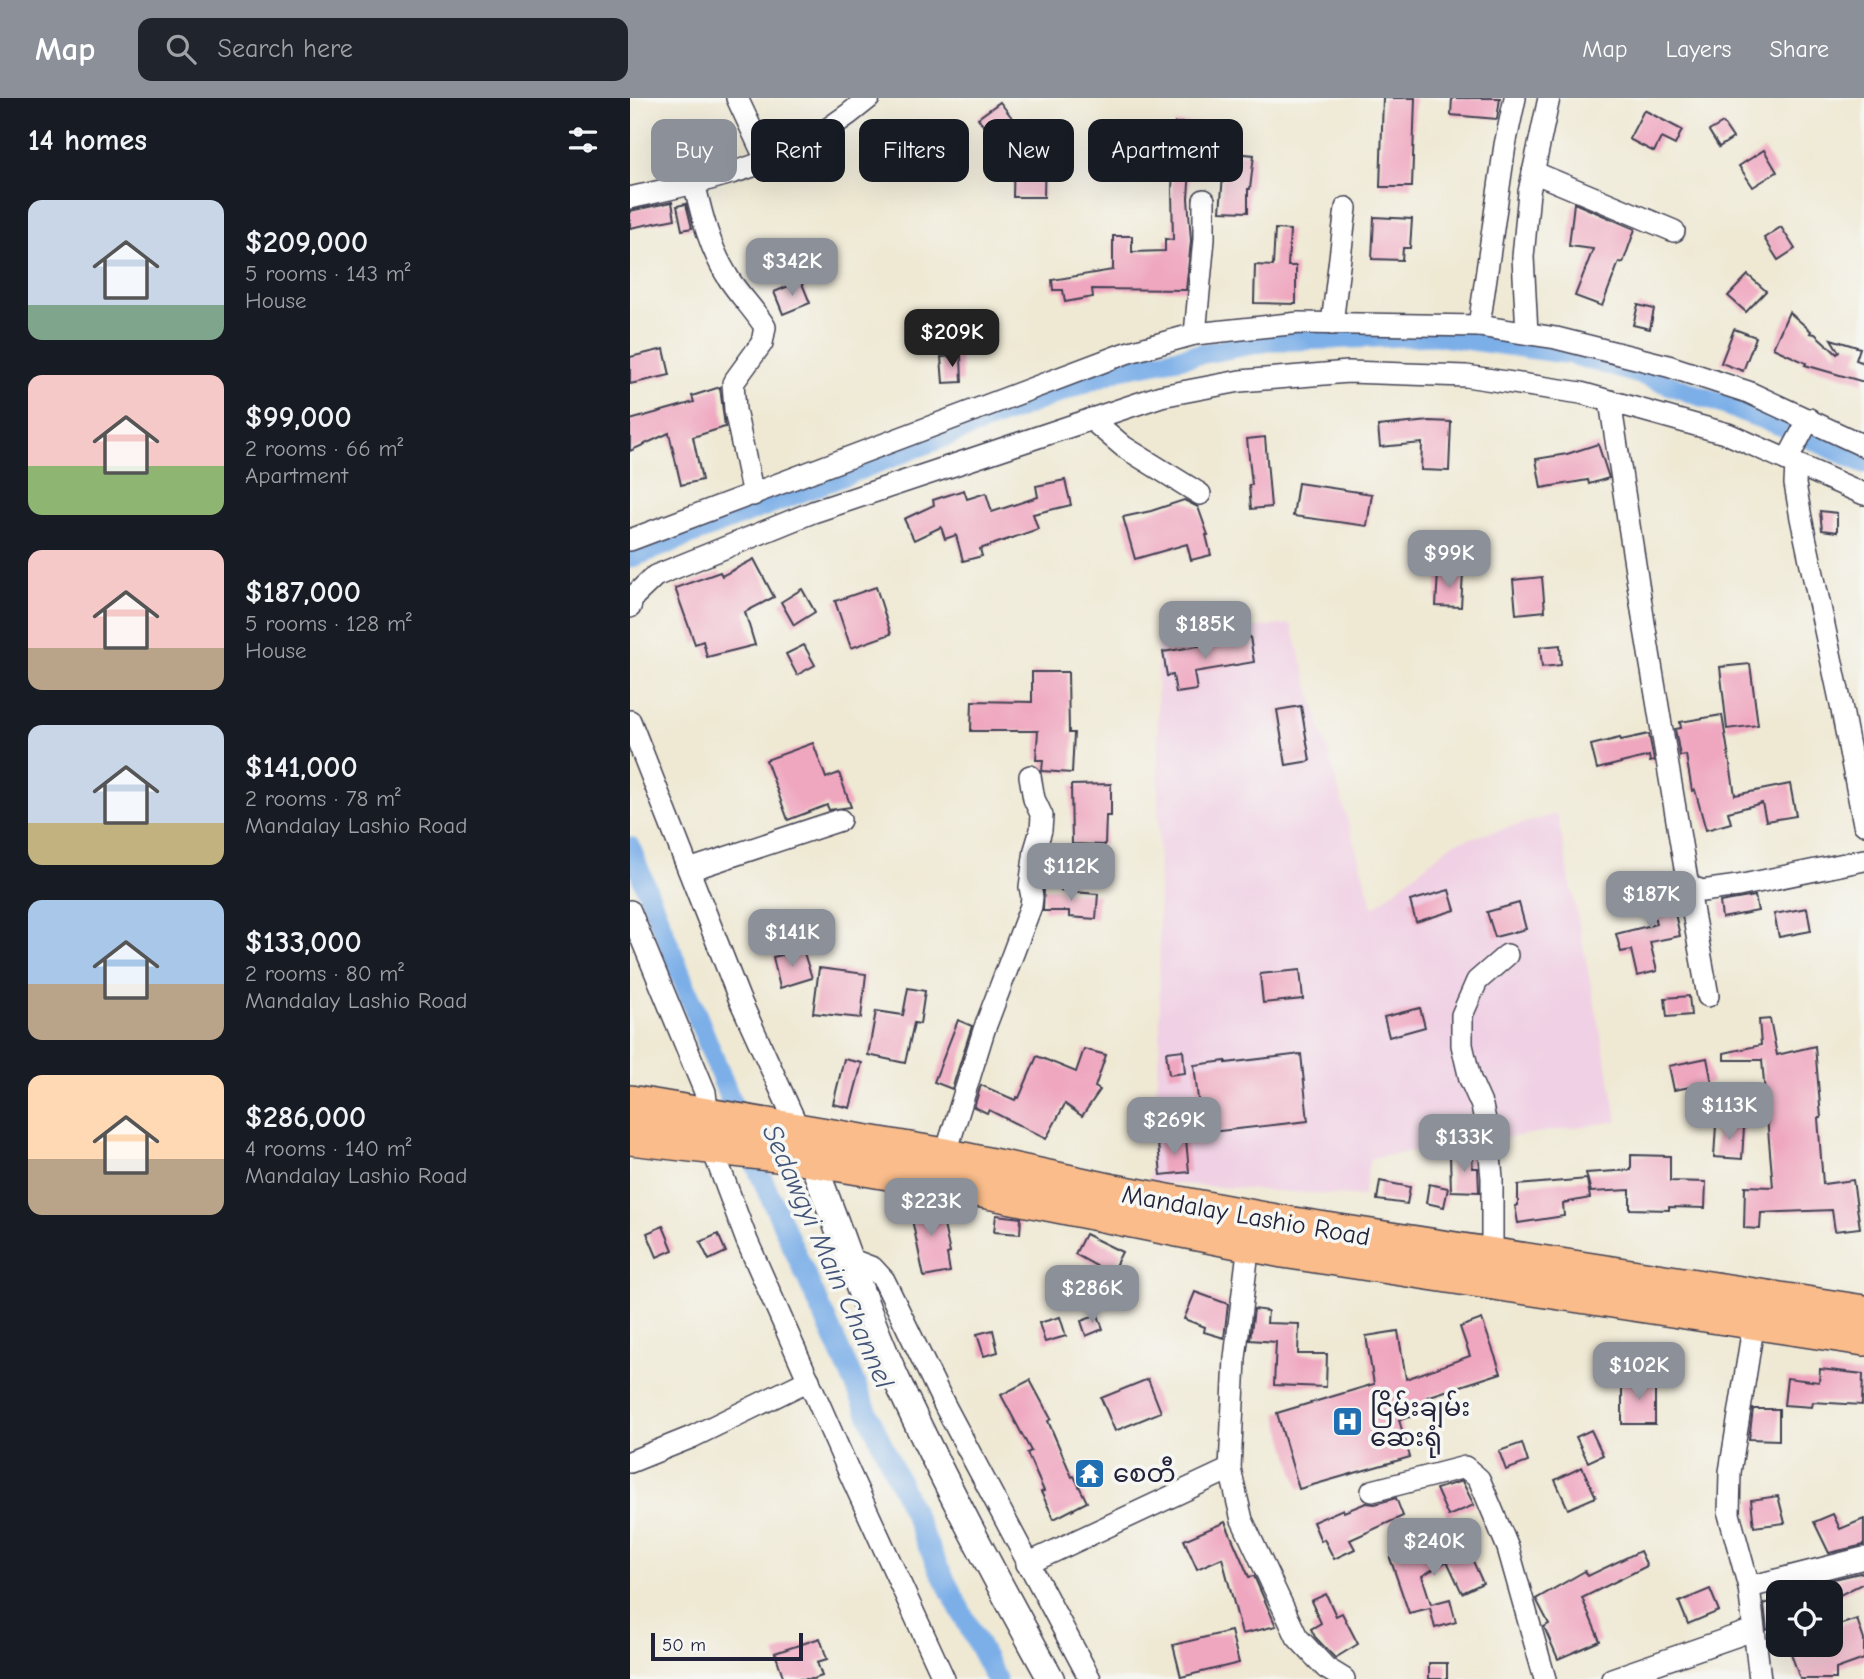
<!DOCTYPE html>
<meta charset="utf-8">
<style>
:root{--surface:#171b24;--page:#20242c;--text:#f1f3f6;--muted:#9ea1a6;--accent:#8c9099}
body{margin:0;font-family:"Comic Neue","Noto Sans Myanmar",sans-serif;background:var(--page);color:var(--text);height:100vh;display:flex;flex-direction:column;font-size:26px;white-space:nowrap}
*{box-sizing:border-box;margin:0}
p{font-size:23px;color:var(--muted)}
.icon{flex:none;width:38px;height:38px;fill:none;stroke:currentColor;stroke-width:2;stroke-linecap:round;stroke-linejoin:round}
.map{position:relative;flex:1;overflow:hidden}
.panel{display:flex;flex-direction:column;background:var(--surface);width:630px}
.panel>*{flex:none}
.banner{position:absolute;left:21px;top:21px;width:665px;height:63px;display:flex;gap:14px}
.fabs{position:absolute;left:1136px;top:1482px;display:grid;gap:14px}
.fabs a{display:grid;place-items:center;width:77px;height:77px;border-radius:14px;background:var(--surface);box-shadow:0 7px 28px #0002;font-size:35px}
.scale{position:absolute;left:21px;bottom:18px;width:152px;box-sizing:border-box;padding-left:7px;border:4px solid #22223b;border-top:0;font-size:19px;line-height:24px;white-space:nowrap;color:#22223b;-webkit-text-stroke:5px #f6f6f2;paint-order:stroke}
.price{position:absolute;translate:-50% -60px;padding:0 16px;border-radius:14px;background:var(--accent);color:#fff;font-size:23px;line-height:46px;filter:drop-shadow(0 2px 4px #0008)}
.price::after{content:'';position:absolute;left:50%;top:42px;width:21px;height:16px;margin-left:-10px;background:inherit;clip-path:polygon(0 0,100% 0,50% 100%)}
.price.current{background:#222;color:#fff}
ul{padding:0;list-style:none}
li{display:flex;align-items:center;gap:21px;height:175px;padding:0 28px}
li span{display:grid;place-items:center;flex:none;width:196px;height:140px;border-radius:14px;color:#555}
li>.icon{margin-inline-start:auto}
span .icon{width:84px;height:84px;fill:#fffc;stroke-width:1}
li b{font-size:30px}
h2{display:flex;justify-content:space-between;align-items:center;height:84px;padding:0 28px;font-size:30px}
.chip{padding:0 24px;border-radius:14px;background:var(--surface);box-shadow:0 7px 28px #0002;font-size:24px;line-height:63px}
.chip.current{background:var(--accent);color:#fff}
header{display:flex;align-items:center;gap:42px;box-sizing:border-box;height:98px;padding:0 35px;background:var(--accent);color:#fff}
header strong{font-size:33px}
nav{display:flex;gap:38px;margin-inline-start:auto;font-size:24px}
.search{width:490px;height:63px;background:var(--page);display:flex;align-items:center;gap:18px;box-sizing:border-box;padding:0 24px;border-radius:14px;color:var(--muted);font-size:26px}
main{display:flex;flex:1;min-height:0}
.map>svg:first-child{display:block}
</style>
<header>
<strong>Map</strong>
<div class="search"><svg class="icon" aria-label="search" viewBox="0 0 24 24"><circle cx="10" cy="10" r="6"/><path d="M15 15l6 6"/></svg>Search here</div>
<nav><a>Map</a><a>Layers</a><a>Share</a></nav>
</header>
<main>
<section class="panel">
<h2>14 homes<svg class="icon" aria-label="filters" viewBox="0 0 24 24"><path d="M4 7h16M4 17h16"/><circle cx="9" cy="7" r="2"/><circle cx="15" cy="17" r="2"/></svg></h2>
<ul>
<li><span style="background:linear-gradient(#c9d6e8 75%,#7fa58c 0)"><svg class="icon" aria-label="home" viewBox="0 0 24 24"><path d="M3 11l9-7 9 7M6 9v11h12V9"/></svg></span><div><b>$209,000</b><p>5 rooms · 143 m²</p><p>House</p></div></li>
<li><span style="background:linear-gradient(#f6c9c9 65%,#8fb573 0)"><svg class="icon" aria-label="home" viewBox="0 0 24 24"><path d="M3 11l9-7 9 7M6 9v11h12V9"/></svg></span><div><b>$99,000</b><p>2 rooms · 66 m²</p><p>Apartment</p></div></li>
<li><span style="background:linear-gradient(#f6c9c9 70%,#b9a48a 0)"><svg class="icon" aria-label="home" viewBox="0 0 24 24"><path d="M3 11l9-7 9 7M6 9v11h12V9"/></svg></span><div><b>$187,000</b><p>5 rooms · 128 m²</p><p>House</p></div></li>
<li><span style="background:linear-gradient(#c9d6e8 70%,#c2b280 0)"><svg class="icon" aria-label="home" viewBox="0 0 24 24"><path d="M3 11l9-7 9 7M6 9v11h12V9"/></svg></span><div><b>$141,000</b><p>2 rooms · 78 m²</p><p>Mandalay Lashio Road</p></div></li>
<li><span style="background:linear-gradient(#a9c7e8 60%,#b9a48a 0)"><svg class="icon" aria-label="home" viewBox="0 0 24 24"><path d="M3 11l9-7 9 7M6 9v11h12V9"/></svg></span><div><b>$133,000</b><p>2 rooms · 80 m²</p><p>Mandalay Lashio Road</p></div></li>
<li><span style="background:linear-gradient(#ffd9b3 60%,#b9a48a 0)"><svg class="icon" aria-label="home" viewBox="0 0 24 24"><path d="M3 11l9-7 9 7M6 9v11h12V9"/></svg></span><div><b>$286,000</b><p>4 rooms · 140 m²</p><p>Mandalay Lashio Road</p></div></li>
</ul>
</section>
<div class="map">
<svg width="1234" height="1581" viewBox="0 0 1234 1581">
<rect width="100%" height="100%" fill="#f6f6f2"/>
<filter id="ink" filterUnits="userSpaceOnUse"><feTurbulence type="fractalNoise" baseFrequency=".0143" numOctaves="2"/><feDisplacementMap in="SourceGraphic" scale="14" xChannelSelector="R" yChannelSelector="G"/><feConvolveMatrix kernelMatrix="1 2 1 2 8 2 1 2 1" color-interpolation-filters="sRGB"/></filter>
<filter id="wash" filterUnits="userSpaceOnUse"><feTurbulence type="fractalNoise" baseFrequency=".00686" numOctaves="4" result="noise"/><feDisplacementMap in="SourceGraphic" scale="28" xChannelSelector="R" yChannelSelector="G"/><feGaussianBlur stdDeviation="1.57" result="paint"/><feColorMatrix in="noise" values="0 0 0 0 0 0 0 0 0 0 0 0 0 0 0 0 0 1.4 0 .05"/><feComposite in="paint" operator="in"/></filter>
<g filter="url(#wash)">
<rect width="100%" height="100%" fill="#efe9d4"/>
<path fill="#f0d0e4" d="M661,526L743,810L823,745L927,716L988,1023L740,1060L733,1099L519,1084L530,941L527,539Z"/>
<g fill="none" stroke-linecap="round" stroke-linejoin="round">
<g stroke="#7cafe8" stroke-width="21">
<path d="M0,460L490,271L639,243L805,237L941,256L1013,277L1155,329L1234,365"/>
<path d="M0,749L129,1074L305,1463L366,1581"/>
</g>
</g>
<g id="blocks">
<g fill="#efa7c0">
<path d="M753,0H785L782,89H750Z"/>
<path d="M822,0H870L867,21L821,17Z"/>
<path d="M370,4L386,25L363,42L348,20Z"/>
<path d="M1014,12L1052,32L1045,47L1031,40L1024,54L999,41Z"/>
<path d="M545,25H573V57H561L558,100L561,143L556,192L462,191L463,199L435,204L433,192H423L422,182L483,172V138H502V154L535,153V141L543,142L542,92Z"/>
<path d="M1093,25L1103,40L1089,49L1079,33Z"/>
<path d="M72,30L78,46L59,52L53,36Z"/>
<path d="M1134,52L1147,74L1123,89L1109,68Z"/>
<path d="M384,53H415L414,99H383Z"/>
<path d="M595,54L624,57L620,91H618V114L590,113Z"/>
<path d="M42,104L45,121L0,130V113Z"/>
<path d="M944,105L1005,131L993,165L989,164L972,208L945,198L963,151L939,148Z"/>
<path d="M56,106L62,130L52,132L47,108Z"/>
<path d="M744,119L782,121L780,150H773L772,162L742,161Z"/>
<path d="M1151,129L1165,151L1148,162L1134,140Z"/>
<path d="M645,131L660,132L658,168H666V206L624,205L625,167L643,168Z"/>
<path d="M1118,177L1136,193L1116,214L1098,198Z"/>
<path d="M171,183L180,205L153,216L144,194Z"/>
<path d="M1008,207L1024,211L1020,231L1003,227Z"/>
<path d="M1159,214L1181,233L1180,235L1185,236L1207,256L1209,254L1201,241L1230,250L1226,262L1234,265V284L1175,267L1176,265L1143,250Z"/>
<path d="M1104,231L1126,239L1113,273L1091,265Z"/>
<path d="M34,251L40,277L0,286V259Z"/>
<path d="M331,258L332,284L313,285L311,259Z"/>
<path d="M90,289L95,329L63,339L72,382L51,387L39,335L0,353V322L64,304L62,298Z"/>
<path d="M800,323L821,324L819,373L791,372L792,345L750,349L748,328Z"/>
<path d="M635,339L641,409L621,411L619,387H622L617,341Z"/>
<path d="M968,346L979,380L959,386L958,382L911,390L906,361L937,356Z"/>
<path d="M435,382L441,407L403,416L408,431L350,451L352,458L333,463L326,437L315,441L311,429L284,442L274,421L304,407L303,402L334,392L337,401L356,395L362,414L408,399L406,388Z"/>
<path d="M668,385L742,396L737,428L663,418Z"/>
<path d="M554,402L568,409L578,437H576L581,457L561,462L557,446L505,461L493,419L521,413Z"/>
<path d="M1190,413L1207,415V434L1192,432Z"/>
<path d="M124,461L144,499L115,514L125,547L77,559L73,543L65,546L45,490L90,474L92,478Z"/>
<path d="M808,474L833,475L831,509L806,508Z"/>
<path d="M912,479L915,513L886,516L883,482Z"/>
<path d="M246,489L261,536L221,550L205,503Z"/>
<path d="M172,491L185,514L164,527L151,504Z"/>
<path d="M620,539L624,564L564,574L567,592L546,595L543,577L537,578L533,554Z"/>
<path d="M174,547L185,567L167,577L156,556Z"/>
<path d="M930,547L931,567L912,569L910,549Z"/>
<path d="M1120,566L1128,627L1097,631L1090,569Z"/>
<path d="M402,574H438L439,635H444L442,675L412,673L413,662H406L408,633H341L342,603L402,604Z"/>
<path d="M671,608L680,663L656,667L647,612Z"/>
<path d="M1092,617L1105,697L1160,686L1166,718L1136,723L1132,705L1098,714L1101,725L1076,732L1065,692L1062,693L1056,657L1050,658L1045,631L1051,630L1050,624Z"/>
<path d="M1019,636L1024,663L1020,664L1019,658L967,671L961,647L990,640L991,642Z"/>
<path d="M183,645L196,680L209,675L221,709L199,712L197,707L158,722L136,662Z"/>
<path d="M481,686V718H476L475,747L442,746L441,687Z"/>
<path d="M1038,784L1050,838L1020,844L1027,873L1007,878L1001,852L991,854L986,836L1026,826L1018,789Z"/>
<path d="M414,790H431V793L468,796L466,821L439,819V813H413Z"/>
<path d="M819,792L825,812L786,824L780,803Z"/>
<path d="M1125,798L1128,813L1092,820L1090,804Z"/>
<path d="M889,805L896,831L865,839L857,814Z"/>
<path d="M1177,810L1181,833L1149,839L1144,816Z"/>
<path d="M173,852L182,880L150,890L143,859Z"/>
<path d="M189,870L236,876L231,920L183,915Z"/>
<path d="M670,872L673,901L633,905L630,876Z"/>
<path d="M278,890L295,893L290,926L284,925L275,965L238,957L246,913L273,917Z"/>
<path d="M1059,898L1061,917L1037,919L1035,900Z"/>
<path d="M790,910L795,929L759,939L754,919Z"/>
<path d="M1140,921L1147,957L1185,948L1191,1020H1188L1193,1086L1223,1082L1230,1130L1205,1133L1202,1112L1131,1115L1130,1131L1114,1130L1115,1088L1143,1089L1132,962H1094V955L1131,947L1129,922Z"/>
<path d="M328,922L342,928L322,991L304,984Z"/>
<path d="M454,951L476,957L465,989L470,992L452,1018L435,1006L416,1041L359,1012L357,1015L344,1009L351,987L385,1002L387,999L389,1000L407,958L446,974Z"/>
<path d="M553,952L555,975L539,977L536,954Z"/>
<path d="M671,956L678,1023L572,1035L564,967L596,963V965Z"/>
<path d="M1077,960L1082,985L1044,992L1039,968Z"/>
<path d="M214,961L232,965L220,1010L203,1006Z"/>
<path d="M1086,1027L1114,1029L1112,1061L1084,1059Z"/>
<path d="M556,1041L559,1074L531,1077L528,1045Z"/>
<path d="M820,1057L843,1058L842,1070H848L849,1094L821,1093Z"/>
<path d="M1001,1057L1040,1058V1083L1076,1084L1075,1110L1039,1109V1112L1000,1111V1092L961,1094L956,1075L1001,1072Z"/>
<path d="M957,1081L960,1100L933,1105L934,1118L888,1125L885,1108L888,1107V1087Z"/>
<path d="M750,1083L780,1089L777,1106L747,1102Z"/>
<path d="M799,1086L818,1090L814,1109L796,1105Z"/>
<path d="M302,1103L309,1104L320,1155L317,1156L320,1174L294,1179L279,1107Z"/>
<path d="M366,1117L391,1120L390,1136L364,1134Z"/>
<path d="M33,1128L43,1152L27,1159L17,1135Z"/>
<path d="M88,1136L96,1154L79,1162L70,1144Z"/>
<path d="M455,1136L492,1154L481,1176L445,1156Z"/>
<path d="M565,1194L598,1206L594,1240L574,1234L575,1229L554,1221Z"/>
<path d="M624,1211L638,1213L637,1225L669,1226L668,1256H697L696,1289L644,1287L646,1244L620,1242Z"/>
<path d="M468,1217L473,1231L456,1238L451,1223Z"/>
<path d="M430,1219L436,1238L415,1244L409,1225Z"/>
<path d="M852,1221L871,1275L797,1299L801,1313L769,1322L780,1359L669,1391L647,1315L744,1286L736,1238L768,1233L776,1281L840,1258L830,1229Z"/>
<path d="M363,1232L368,1254L354,1258L347,1236Z"/>
<path d="M1190,1271L1233,1276L1232,1307L1183,1304L1182,1309L1154,1307L1157,1280L1189,1284Z"/>
<path d="M518,1281L531,1314L485,1333L471,1300Z"/>
<path d="M1025,1281V1326H992V1282Z"/>
<path d="M400,1282L421,1321L418,1323L442,1379L444,1378L457,1404L424,1421L411,1394L414,1393L397,1355L401,1353L371,1297Z"/>
<path d="M1123,1311H1149V1342L1119,1341Z"/>
<path d="M961,1332L973,1357L958,1364L946,1339Z"/>
<path d="M892,1345L898,1364L876,1372L869,1353Z"/>
<path d="M952,1369L966,1399L938,1411L925,1382Z"/>
<path d="M832,1383L844,1407L818,1418L806,1391Z"/>
<path d="M1148,1398L1155,1425L1124,1429L1121,1402Z"/>
<path d="M766,1400L773,1418L720,1442L725,1451L704,1461L694,1441L691,1443L683,1424L713,1411L714,1414L736,1405L745,1406Z"/>
<path d="M1203,1416L1210,1431L1234,1421V1447L1199,1455L1184,1424Z"/>
<path d="M595,1424L619,1479L624,1478L646,1528L612,1536L592,1460L567,1471L554,1442Z"/>
<path d="M821,1438L830,1454L837,1450L853,1485L832,1495L817,1463L792,1478L801,1506L820,1501L826,1524L805,1530L800,1510L779,1515L760,1460L783,1452L785,1458Z"/>
<path d="M1010,1453L1017,1468L952,1500L970,1543L928,1561L914,1529L919,1526L906,1501L955,1473L958,1478Z"/>
<path d="M1234,1474V1485L1208,1498L1200,1482Z"/>
<path d="M1080,1491L1089,1513L1058,1526L1049,1504Z"/>
<path d="M696,1496L706,1518L712,1515L728,1546L705,1560L685,1539L681,1531L691,1525L681,1503Z"/>
<path d="M1148,1501V1528L1137,1532L1134,1506Z"/>
<path d="M1227,1521L1234,1542V1561L1206,1571V1581H1170L1158,1547H1200V1530Z"/>
<path d="M601,1533L609,1565L551,1579L543,1547Z"/>
<path d="M190,1540L197,1561L187,1564L192,1578L183,1581H154L145,1555Z"/>
<rect x="799" y="1565" width="18" height="16"/>
</g>
</g>
</g>
<g filter="url(#ink)">
<use href="#blocks" fill-opacity="0" stroke="#414052" stroke-width="2"/>
<g fill="none" stroke-linecap="round" stroke-linejoin="round">
<defs>
<g id="minor">
<path d="M107,0L136,62"/>
<path d="M903,74L1044,133"/>
<path d="M64,84C72,119 80,151 99,181C110,198 124,211 135,229L132,245L103,285L105,312L123,397"/>
<path d="M0,100C51,88 113,76 159,53C188,39 214,21 239,0"/>
<path d="M702,226L716,110"/>
<path d="M849,228L875,47L885,0"/>
<path d="M897,235L893,159L899,94L919,0"/>
<path d="M565,236L574,141V102"/>
<path d="M980,303L1014,525L1057,782L1062,789L1072,793L1108,788L1234,762"/>
<path d="M461,321L494,349L570,396"/>
<path d="M1157,362L1179,321"/>
<path d="M1166,366L1165,386L1171,420L1210,602L1234,726"/>
<path d="M0,442L496,255L565,236L669,225L849,228L926,240L1038,268L1118,294L1234,348"/>
<path d="M0,509L3,499L25,478L183,414L531,298L610,283L718,274L836,278L951,295L1098,336L1234,396"/>
<path d="M0,623L109,900L169,1032"/>
<path d="M59,772L210,722"/>
<path d="M1057,782L1078,898"/>
<path d="M0,813L75,994L81,1047L117,1143L220,1376L314,1581"/>
<path d="M315,1058L354,932L401,808L402,799L400,789L405,752L411,732L412,718L404,701L400,678"/>
<path d="M619,1145L605,1260L600,1371L612,1422L667,1539L696,1570L714,1581"/>
<path d="M862,1157V1080L858,1036L852,1008L840,981L832,947V917L847,883L877,857"/>
<path d="M217,1160L243,1170L254,1182L315,1308L460,1581"/>
<path d="M1124,1223L1100,1374L1099,1416L1119,1489L1130,1581"/>
<path d="M0,1364L62,1339L179,1282"/>
<path d="M742,1393L835,1369L849,1381L878,1450L915,1581"/>
<path d="M397,1466L600,1371"/>
<path d="M1119,1489L1234,1460"/>
<path d="M982,1581L1123,1532"/>
</g>
<path id="tertiary" d="M175,1046C209,1126 233,1210 270,1289C316,1388 368,1485 421,1581"/>
<g id="trunk">
<path d="M0,1005L315,1058L484,1094L657,1126L1234,1215"/>
<path d="M0,1039L164,1058L282,1078L653,1152L1234,1240"/>
</g>
</defs>
<use href="#minor" stroke="#414052" stroke-width="24"/>
<use href="#tertiary" stroke="#414052" stroke-width="29"/>
<use href="#trunk" stroke="#414052" stroke-width="38"/>
<use href="#minor" stroke="#fff" stroke-width="21"/>
<use href="#tertiary" stroke="#fff" stroke-width="26"/>
<use href="#trunk" stroke="#f9bc8a" stroke-width="35"/>
</g>
</g>
<defs>
<symbol id="hospital-square" viewBox="-11 -11 22 22"><rect x="-9" y="-9" width="18" height="18" rx="4" fill="#1f6fb2" stroke="#f6f6f2"/><path d="M-5-5h3v3.5h4V-5h3V5h-3V1.5h-4V5h-3Z" fill="#fff"/></symbol>
<symbol id="temple-square" viewBox="-11 -11 22 22"><rect x="-9" y="-9" width="18" height="18" rx="4" fill="#1f6fb2" stroke="#f6f6f2"/><path d="M0-6L5-2H3V0L6.5 2.5H4V6H1.5V3h-3V6H-4V2.5H-6.5L-3 0V-2H-5Z" fill="#fff"/></symbol>
</defs>
<g fill-rule="evenodd">
<use href="#hospital-square" x="700" y="1306" width="35" height="35"/>
<use href="#temple-square" x="442" y="1358" width="35" height="35"/>
</g>
<g text-anchor="middle" stroke-width="7" stroke-linejoin="round" paint-order="stroke">
<g font-size="26" fill="#22223b" stroke="#f6f6f2">
<text transform="translate(616 1117) rotate(10)" y="9">Mandalay Lashio Road</text>
</g>
<g font-size="26" fill="#22223b" stroke="#f6f6f2" text-anchor="start">
<text x="740" y="1318">ငြိမ်းချမ်း<tspan x="740" dy="30">ဆေးရုံ</tspan></text>
<text x="483" y="1384">စေတီ</text>
</g>
<g font-size="28" font-style="italic" fill="#425378" stroke="#f6f6f2">
<text transform="translate(199 1158) rotate(66)" y="10">Sedawgyi Main Channel</text>
</g>
</g>
</svg>
<div class="fabs">
<a><svg class="icon" aria-label="locate" viewBox="0 0 24 24"><circle cx="12" cy="12" r="6"/><path d="M12 2v4M12 18v4M2 12h4M18 12h4"/></svg></a>
</div>
<div class="scale">50 m</div>
<b class="price" style="left:162px;top:200px">$342K</b>
<b class="price current" style="left:322px;top:271px">$209K</b>
<b class="price" style="left:819px;top:492px">$99K</b>
<b class="price" style="left:575px;top:563px">$185K</b>
<b class="price" style="left:441px;top:805px">$112K</b>
<b class="price" style="left:1021px;top:833px">$187K</b>
<b class="price" style="left:162px;top:871px">$141K</b>
<b class="price" style="left:1099px;top:1044px">$113K</b>
<b class="price" style="left:544px;top:1059px">$269K</b>
<b class="price" style="left:834px;top:1076px">$133K</b>
<b class="price" style="left:301px;top:1140px">$223K</b>
<b class="price" style="left:462px;top:1227px">$286K</b>
<b class="price" style="left:1009px;top:1304px">$102K</b>
<b class="price" style="left:804px;top:1480px">$240K</b>
<div class="banner">
<a class="chip current">Buy</a>
<a class="chip">Rent</a>
<a class="chip">Filters</a>
<a class="chip">New</a>
<a class="chip">Apartment</a>
</div>
</div>
</main>
